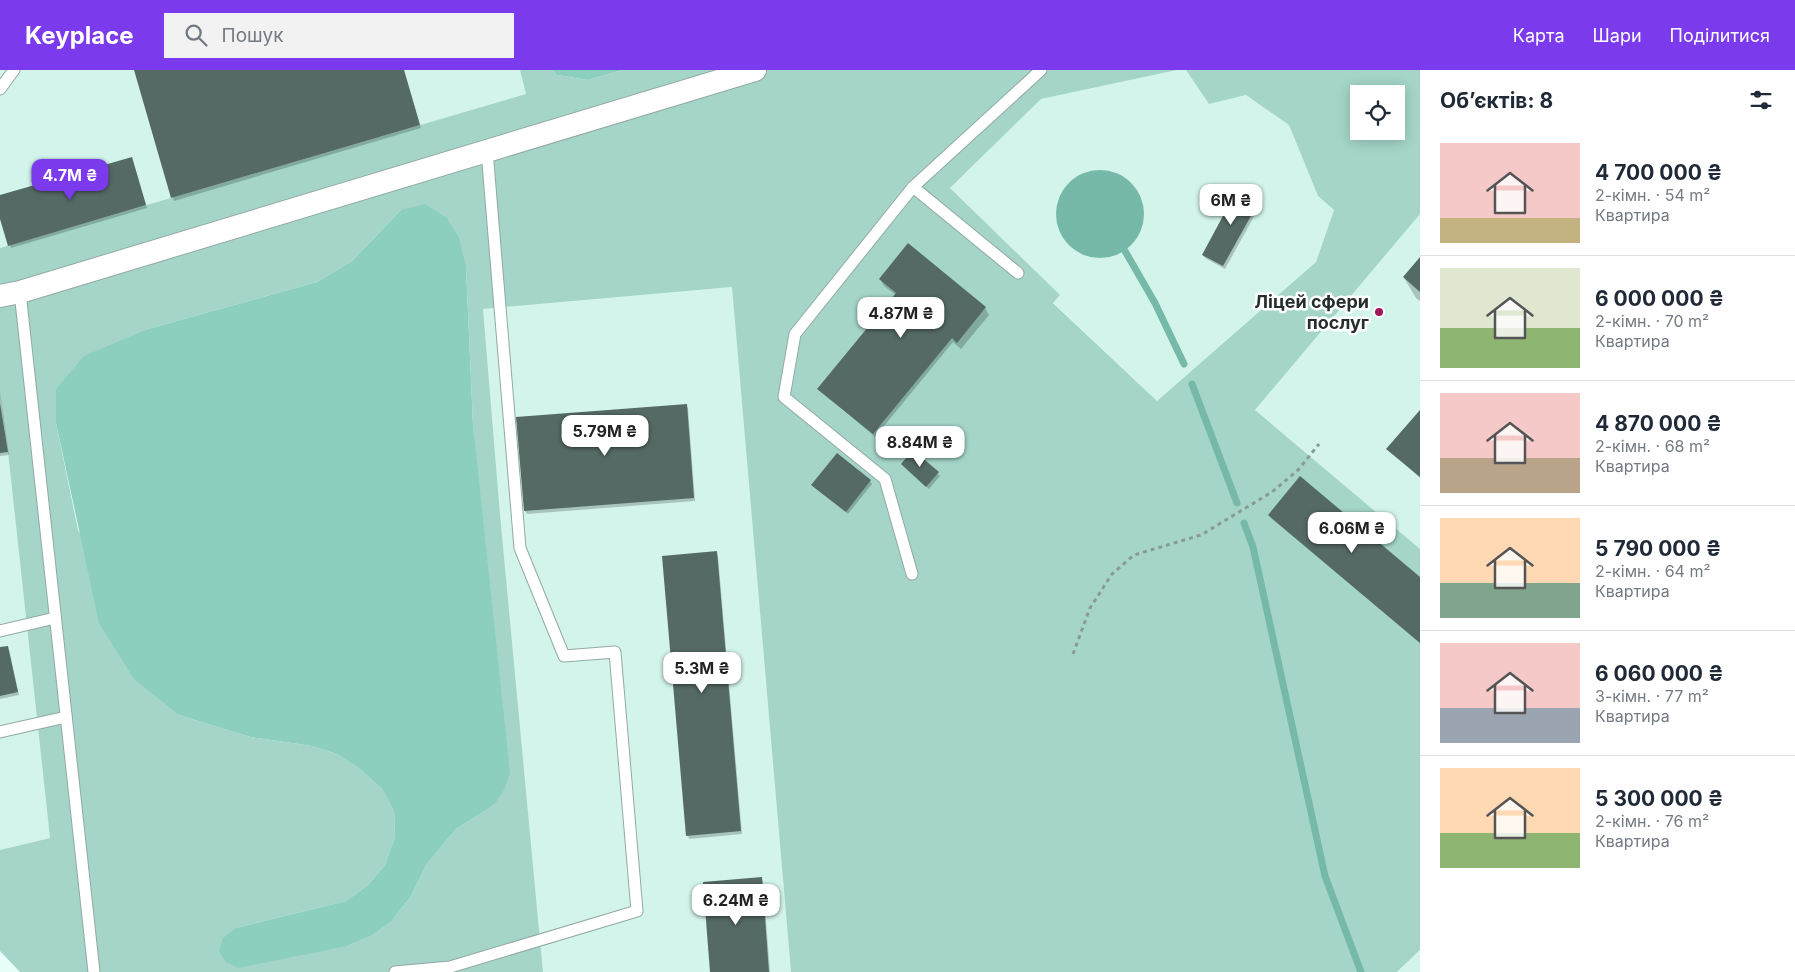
<!DOCTYPE html>
<html lang="uk">
<meta charset="utf-8">
<style>
:root{--surface:#fff;--page:#f2f2f3;--text:#1f2937;--muted:#747a83;--line:#e0e1e3;--accent:#7c3aed}
body{margin:0;font-family:Inter,sans-serif;background:var(--page);color:var(--text);height:100vh;display:flex;flex-direction:column;font-size:19px;white-space:nowrap}
*{box-sizing:border-box;margin:0}
p{font-size:16px;color:var(--muted)}
.icon{flex:none;width:28px;height:28px;fill:none;stroke:currentColor;stroke-width:2;stroke-linecap:round;stroke-linejoin:round}
.map{position:relative;flex:1;overflow:hidden}
.drawer{display:flex;flex-direction:column;background:var(--surface);width:375px}
.drawer>*{flex:none}
.controls{position:absolute;left:1350px;top:15px;display:grid;gap:10px}
.controls a{display:grid;place-items:center;width:55px;height:55px;border-radius:0px;background:var(--surface);box-shadow:0 2px 12px #0003;font-size:25px}
.price{position:absolute;translate:-50% -42px;padding:0 11px;border-radius:10px;background:#fff;color:#222;font-size:16px;line-height:32px;filter:drop-shadow(0 1px 2px #0008)}
.price::after{content:'';position:absolute;left:50%;top:30px;width:15px;height:11px;margin-left:-8px;background:inherit;clip-path:polygon(0 0,100% 0,50% 100%)}
.price.selected{background:var(--accent);color:#fff}
ul{padding:0;list-style:none}
li{display:flex;align-items:center;gap:15px;height:125px;padding:0 20px}
li+li{border-top:1px solid var(--line)}
li span{display:grid;place-items:center;flex:none;width:140px;height:100px;border-radius:0px;color:#555}
li>.icon{margin-inline-start:auto}
span .icon{width:60px;height:60px;fill:#fffc;stroke-width:1}
li b{font-size:21px}
h2{display:flex;justify-content:space-between;align-items:center;height:60px;padding:0 20px;font-size:21px}
header{display:flex;align-items:center;gap:30px;box-sizing:border-box;height:70px;padding:0 25px;background:var(--accent);color:#fff}
header strong{font-size:24px}
nav{display:flex;gap:28px;margin-inline-start:auto;font-size:18px}
.search{width:350px;height:45px;background:var(--page);display:flex;align-items:center;gap:12px;box-sizing:border-box;padding:0 18px;border-radius:0px;color:var(--muted);font-size:19px}
main{display:flex;flex:1;min-height:0}
.map>svg:first-child{display:block}
</style>
<header>
<strong>Keyplace</strong>
<div class="search"><svg class="icon" aria-label="search" viewBox="0 0 24 24"><circle cx="10" cy="10" r="6"/><path d="M15 15l6 6"/></svg>Пошук</div>
<nav><a>Карта</a><a>Шари</a><a>Поділитися</a></nav>
</header>
<main>
<div class="map">
<svg width="1420" height="902" viewBox="0 0 1420 902">
<rect width="100%" height="100%" fill="#e7fff8"/>
<g fill="#d2f4eb">
<path d="M0,0H520L527,24L0,178Z"/>
<path d="M1177,0H1186L1209,34L1246,25L1289,55L1318,126L1334,140L1316,192L1157,331L1053,232L1059,226L950,118L1041,29Z"/>
<path d="M1420,144V479L1255,340Z"/>
<path d="M732,217L791,902H543L500,444L483,239Z"/>
<path d="M0,325L8,382L50,768L0,780Z"/>
<path d="M1420,880V902H1398Z"/>
</g>
<path fill="#a4d5c8" fill-rule="evenodd" d="M520,0H553L557,5L588,10L622,0H1177L1041,29L950,118L1060,225L1053,233L1157,331L1316,192L1334,140L1318,126L1289,55L1246,25L1209,34L1186,0H1420V144L1255,340L1420,479V880L1397,902H791L732,217L483,239L500,444L543,902H20L0,881V780L50,768L8,382L0,325V178L526,24ZM1359,24H1396V61H1359ZM401,140L466,197L473,355L494,735L456,759L427,794L411,826L391,852L371,866L347,876L236,858L346,831L368,815L385,795L395,767L394,741L382,719L360,699L337,684L312,676L250,667L179,645L78,460L56,353V319L148,259L317,212L352,191Z"/>
<g fill="#8ccfbf">
<path d="M553,0H622L588,10L557,5Z"/>
<path d="M425,134L447,148L459,168L466,197L473,355L510,703L504,720L494,735L456,759L427,794L411,826L391,852L371,866L347,876L238,898L226,892L219,881L223,868L236,858L346,831L368,815L385,795L395,767L394,741L382,719L360,699L337,684L312,676L250,667L179,645L134,609L99,553L56,353V319L84,286L148,259L317,212L352,191L401,140Z"/>
</g>
<circle fill="#76b9a9" cx="1100" cy="144" r="44"/>
<g fill="#0003">
<path d="M135,0H404L421,58L174,131Z"/>
<path d="M132,88L147,138L11,178L0,145V126Z"/>
<path d="M1260,129L1262,132L1225,199L1205,188L1203,185Z"/>
<path d="M1420,189V231L1416,228L1404,208Z"/>
<path d="M880,209L985,238L989,245L961,279L953,272L875,367L819,319L896,225L884,216Z"/>
<path d="M0,322L9,385L0,386Z"/>
<path d="M686,335L688,338L695,431L527,444L525,441Z"/>
<path d="M1420,341V408L1388,379Z"/>
<path d="M914,382L940,406L929,419L902,395Z"/>
<path d="M870,411L872,414L848,444L815,418L813,415Z"/>
<path d="M1269,445L1420,509V573L1271,448Z"/>
<path d="M716,483L718,486L742,764L689,769L688,765Z"/>
<path d="M0,579L9,580L19,625L0,629Z"/>
<path d="M761,808L763,811L770,902H711Z"/>
</g>
<g fill="none" stroke-linecap="round" stroke-linejoin="round">
<g stroke="#76b9a9" stroke-width="7">
<path d="M1125,181L1155,233L1184,294"/>
<path d="M1192,314L1237,433"/>
<path d="M1244,453L1253,477L1325,806L1361,902"/>
</g>
</g>
<g fill="#556a65">
<path d="M134,0H404L420,55L171,128Z"/>
<path d="M132,87L146,135L8,176L0,149V125Z"/>
<path d="M1239,116L1261,128L1223,196L1202,185Z"/>
<path d="M908,173L986,237L957,273L952,268L873,364L817,319L896,223L879,209Z"/>
<path d="M1420,187V222L1403,207Z"/>
<path d="M0,333L8,382L0,383Z"/>
<path d="M687,334L694,428L524,441L516,347Z"/>
<path d="M1420,340V407L1386,379Z"/>
<path d="M913,380L939,402L926,417L901,394Z"/>
<path d="M837,383L871,410L846,442L811,415Z"/>
<path d="M1300,406L1420,507V573L1268,445Z"/>
<path d="M717,481L741,761L686,766L662,486Z"/>
<path d="M8,576L18,622L0,626V577Z"/>
<path d="M762,807L769,902H710L703,812Z"/>
</g>
<g fill="none" stroke-linecap="round" stroke-linejoin="round">
<defs>
<g id="service">
<path d="M0,19L14,0"/>
<path d="M913,117L1018,203"/>
<path d="M20,222L94,902"/>
<path d="M912,504L885,409L784,327L795,264L913,117L1041,0"/>
<path d="M0,561L55,548"/>
<path d="M0,662L66,647"/>
<path d="M395,902L450,897L637,841L615,582L564,586L520,478L487,81"/>
</g>
<path id="minor" d="M0,226L20,222L755,0"/>
</defs>
<use href="#service" stroke="#93a9a3" stroke-width="13"/>
<use href="#minor" stroke="#93a9a3" stroke-width="24"/>
<path stroke="#8a9b97" stroke-width="3" stroke-dasharray="4 4" stroke-linecap="butt" d="M1073,584L1090,538L1112,504L1134,485L1201,465L1272,422L1298,400L1319,374"/>
<use href="#service" stroke="#fff" stroke-width="11"/>
<use href="#minor" stroke="#fff" stroke-width="22"/>
</g>
<circle fill="#a3165d" stroke="#fff" stroke-width="2" cx="1379" cy="242" r="5"/>
<g text-anchor="middle" stroke-width="5" stroke-linejoin="round" paint-order="stroke">
<g font-size="18" font-weight="bold" fill="#252e2c" stroke="#fff" text-anchor="end">
<text x="1369" y="238">Ліцей сфери<tspan x="1369" dy="21">послуг</tspan></text>
</g>
</g>
</svg>
<div class="controls">
<a><svg class="icon" aria-label="locate" viewBox="0 0 24 24"><circle cx="12" cy="12" r="6"/><path d="M12 2v4M12 18v4M2 12h4M18 12h4"/></svg></a>
</div>
<b class="price selected" style="left:70px;top:131px">4.7M ₴</b>
<b class="price" style="left:1231px;top:156px">6M ₴</b>
<b class="price" style="left:901px;top:269px">4.87M ₴</b>
<b class="price" style="left:605px;top:387px">5.79M ₴</b>
<b class="price" style="left:920px;top:398px">8.84M ₴</b>
<b class="price" style="left:1352px;top:484px">6.06M ₴</b>
<b class="price" style="left:702px;top:624px">5.3M ₴</b>
<b class="price" style="left:736px;top:856px">6.24M ₴</b>
</div>
<section class="drawer">
<h2>Об’єктів: 8<svg class="icon" aria-label="filters" viewBox="0 0 24 24"><path d="M4 7h16M4 17h16"/><circle cx="9" cy="7" r="2"/><circle cx="15" cy="17" r="2"/></svg></h2>
<ul>
<li><span style="background:linear-gradient(#f6c9c9 75%,#c2b280 0)"><svg class="icon" aria-label="home" viewBox="0 0 24 24"><path d="M3 11l9-7 9 7M6 9v11h12V9"/></svg></span><div><b>4 700 000 ₴</b><p>2-кімн. · 54 m²</p><p>Квартира</p></div></li>
<li><span style="background:linear-gradient(#dfe7d0 60%,#8fb573 0)"><svg class="icon" aria-label="home" viewBox="0 0 24 24"><path d="M3 11l9-7 9 7M6 9v11h12V9"/></svg></span><div><b>6 000 000 ₴</b><p>2-кімн. · 70 m²</p><p>Квартира</p></div></li>
<li><span style="background:linear-gradient(#f6c9c9 65%,#b9a48a 0)"><svg class="icon" aria-label="home" viewBox="0 0 24 24"><path d="M3 11l9-7 9 7M6 9v11h12V9"/></svg></span><div><b>4 870 000 ₴</b><p>2-кімн. · 68 m²</p><p>Квартира</p></div></li>
<li><span style="background:linear-gradient(#ffd9b3 65%,#7fa58c 0)"><svg class="icon" aria-label="home" viewBox="0 0 24 24"><path d="M3 11l9-7 9 7M6 9v11h12V9"/></svg></span><div><b>5 790 000 ₴</b><p>2-кімн. · 64 m²</p><p>Квартира</p></div></li>
<li><span style="background:linear-gradient(#f6c9c9 65%,#9aa5b1 0)"><svg class="icon" aria-label="home" viewBox="0 0 24 24"><path d="M3 11l9-7 9 7M6 9v11h12V9"/></svg></span><div><b>6 060 000 ₴</b><p>3-кімн. · 77 m²</p><p>Квартира</p></div></li>
<li><span style="background:linear-gradient(#ffd9b3 65%,#8fb573 0)"><svg class="icon" aria-label="home" viewBox="0 0 24 24"><path d="M3 11l9-7 9 7M6 9v11h12V9"/></svg></span><div><b>5 300 000 ₴</b><p>2-кімн. · 76 m²</p><p>Квартира</p></div></li>
</ul>
</section>
</main>
